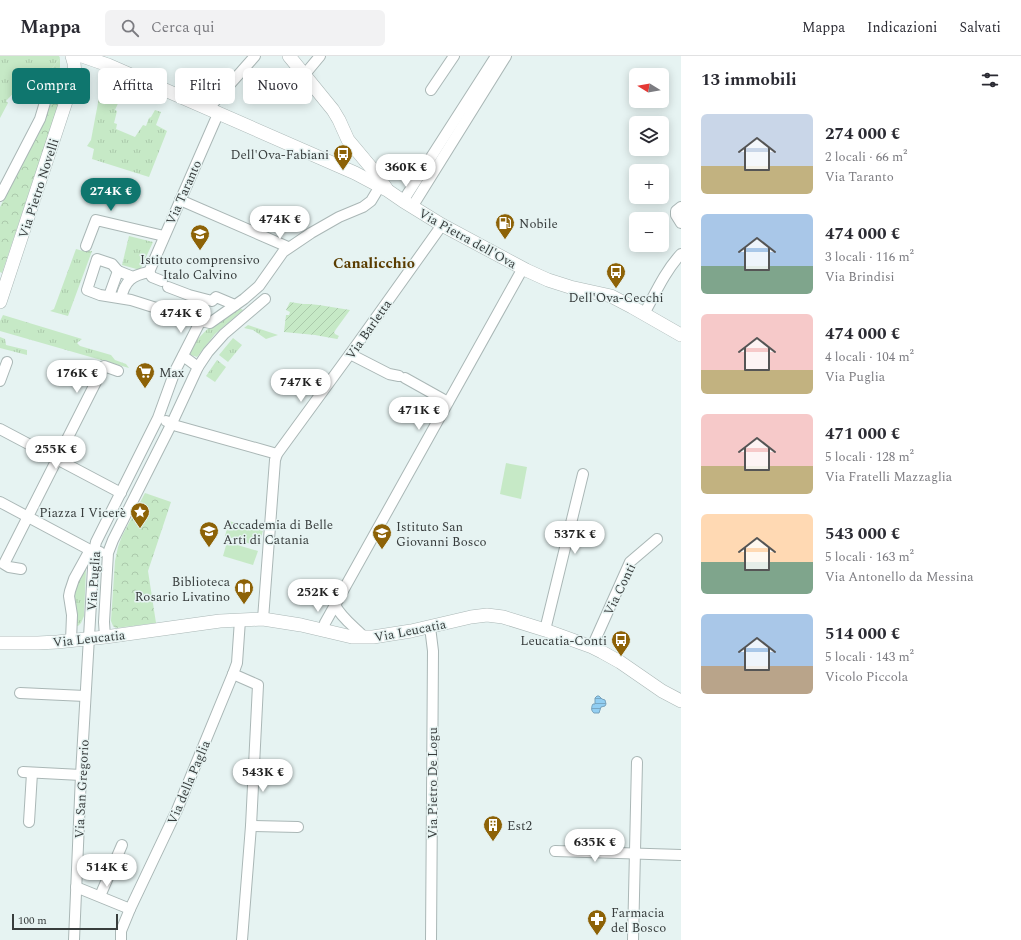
<!DOCTYPE html>
<html lang="it">
<meta charset="utf-8">
<style>
:root{--surface:#fff;--page:#f2f2f3;--text:#2b2b33;--muted:#7c7c81;--line:#e1e1e2;--accent:#0f766e}
body{margin:0;font-family:Spectral,serif;background:var(--page);color:var(--text);height:100vh;display:flex;flex-direction:column;font-size:15px;white-space:nowrap}
*{box-sizing:border-box;margin:0}
p{font-size:13px;color:var(--muted)}
.icon{flex:none;width:22px;height:22px;fill:none;stroke:currentColor;stroke-width:2;stroke-linecap:round;stroke-linejoin:round}
.map{position:relative;flex:1;overflow:hidden}
.panel{display:flex;flex-direction:column;background:var(--surface);width:340px}
.panel>*{flex:none}
.banner{position:absolute;left:12px;top:12px;width:380px;height:36px;display:flex;gap:8px}
.needle{width:26px;rotate:281deg}
.buttons{position:absolute;left:629px;top:12px;display:grid;gap:8px}
.buttons a{display:grid;place-items:center;width:40px;height:40px;border-radius:6px;background:var(--surface);box-shadow:0 2px 10px #0003;font-size:20px}
.scale{position:absolute;left:12px;bottom:10px;width:106px;box-sizing:border-box;padding-left:4px;border:2px solid #383d3d;border-top:0;font-size:11px;line-height:14px;white-space:nowrap;color:#383d3d;-webkit-text-stroke:3px #e6f3f2;paint-order:stroke}
.price{position:absolute;translate:-50% -34px;padding:0 9px;border-radius:14px;background:#fff;color:#222;font-size:13px;line-height:26px;filter:drop-shadow(0 1px 2px #0008)}
.price::after{content:'';position:absolute;left:50%;top:24px;width:12px;height:9px;margin-left:-6px;background:inherit;clip-path:polygon(0 0,100% 0,50% 100%)}
.price.selected{background:var(--accent);color:#fff}
ul{padding:0;list-style:none}
li{display:flex;align-items:center;gap:12px;height:100px;padding:0 20px}
li span{display:grid;place-items:center;flex:none;width:112px;height:80px;border-radius:6px;color:#555}
li>.icon{margin-inline-start:auto}
span .icon{width:48px;height:48px;fill:#fffc;stroke-width:1}
li b{font-size:17px}
h2{display:flex;justify-content:space-between;align-items:center;height:48px;padding:0 20px;font-size:17px}
.chip{padding:0 14px;border-radius:6px;background:var(--surface);box-shadow:0 2px 10px #0003;font-size:14px;line-height:36px}
.chip.selected{background:var(--accent);color:#fff}
header{display:flex;align-items:center;gap:24px;box-sizing:border-box;height:56px;padding:0 20px;background:var(--surface);border-bottom:1px solid var(--line)}
header strong{font-size:19px}
nav{display:flex;gap:22px;margin-inline-start:auto;font-size:14px}
.search{width:280px;height:36px;background:var(--page);display:flex;align-items:center;gap:10px;box-sizing:border-box;padding:0 14px;border-radius:6px;color:var(--muted);font-size:15px}
main{display:flex;flex:1;min-height:0}
.map>svg:first-child{display:block}
</style>
<header>
<strong>Mappa</strong>
<div class="search"><svg class="icon" aria-label="search" viewBox="0 0 24 24"><circle cx="10" cy="10" r="6"/><path d="M15 15l6 6"/></svg>Cerca qui</div>
<nav><a>Mappa</a><a>Indicazioni</a><a>Salvati</a></nav>
</header>
<main>
<div class="map">
<svg width="681" height="884" viewBox="0 0 681 884">
<defs>
<pattern id="grass-tufts" width="24" height="20" patternUnits="userSpaceOnUse"><rect width="24" height="20" fill="#c6e9c6"/><path d="M3 7l-1-3M5 7V3M7 7l1-3M15 17l-1-3M17 17v-4M19 17l1-3" fill="none" stroke="#abc9ab"/></pattern>
<pattern id="park-crowns" width="20" height="18" patternUnits="userSpaceOnUse"><rect width="20" height="18" fill="#c6e9c6"/><path d="M2 6a3 3 0 1 1 6 0M12 15a3 3 0 1 1 6 0" fill="none" stroke="#abc9ab"/></pattern>
<pattern id="garden-furrows" width="10" height="10" patternUnits="userSpaceOnUse"><rect width="10" height="10" fill="#c6e9c6"/><path d="M-1 1l2-2M0 10L10 0M9 11l2-2" fill="none" stroke="#abc9ab"/></pattern>
<pattern id="water-rules" width="6" height="5" patternUnits="userSpaceOnUse"><rect width="6" height="5" fill="#92cef2"/><path d="M0 2.5h6" fill="none" stroke="#78a8c5"/></pattern>
</defs>
<rect width="100%" height="100%" fill="#e6f3f2"/>
<g fill="url(#grass-tufts)">
<path d="M0,0H59L60,2L36,33L23,27L6,45L8,47L0,62Z"/>
<path d="M101,31L115,35V41L120,43L115,54L117,55L114,67L117,68L116,73L135,81L143,69L146,70L149,62L151,61L155,54L161,56L156,69L167,75L149,121L92,103L94,93L87,90L91,84Z"/>
<path d="M129,180L153,186L140,214L122,209Z"/>
<path d="M76,193L83,195H92L68,260L50,255L54,253Z"/>
<path d="M238,251L243,254L215,278L197,301L191,299L189,297C200,275 219,264 238,251Z"/>
<path d="M3,259L82,283L77,287L80,290L111,299L115,304L126,308L129,312L0,275V265Z"/>
<path d="M248,269L278,279L266,283L253,274L244,272Z"/>
<path d="M0,281L5,283L6,289L27,294V299L0,292Z"/>
<path d="M233,282L242,289L228,306L219,299Z"/>
<path d="M217,304L226,311L215,326L206,320Z"/>
<path d="M84,512L86,513L84,560L81,567L78,570H77L73,536Z"/>
</g>
<g fill="url(#park-crowns)">
<path d="M60,2V11L58,19L67,23L2,217L0,216V151L45,64L54,39L45,34L36,33Z"/>
<path d="M145,437L171,446L148,515L156,567L116,572L113,570L111,565L115,505L118,491L122,480Z"/>
</g>
<path fill="url(#garden-furrows)" d="M290,246L303,248H309L319,249L350,254L334,276L335,278L339,280L337,283L315,279L284,276L286,259H289L290,256L286,254Z"/>
<g fill="#c6e9c6">
<path d="M506,407L527,411L521,443L500,438Z"/>
<path d="M229,465L263,475L258,490L225,480Z"/>
<path d="M227,486L258,495L253,509L223,500Z"/>
</g>
<path fill="url(#water-rules)" stroke="#77a2bc" d="M597,640H599L602,643L605,644L606,648L605,650L601,651L599,657H594C591,655 591,651 593,648H595V642Z"/>
<g fill="none" stroke-linecap="round" stroke-linejoin="round">
<defs>
<g id="minor">
<path d="M305,18L320,0"/>
<path d="M431,34L454,0"/>
<path d="M208,53L255,0"/>
<path d="M0,140L40,63L46,43"/>
<path d="M180,144L288,191"/>
<path d="M403,145L496,0"/>
<path d="M412,151L506,0"/>
<path d="M681,151L676,155V159L681,167"/>
<path d="M86,190L96,164L164,180"/>
<path d="M118,215L112,208L97,203L87,234L100,239L131,244L191,263L210,267L244,243L259,230L283,196L311,177L339,161L363,151L371,145L380,130"/>
<path d="M149,216L218,58"/>
<path d="M149,216L152,221L162,225"/>
<path d="M168,231L189,239L212,245L216,241L235,249"/>
<path d="M109,240L118,215L133,221"/>
<path d="M121,242C125,225 132,219 149,216"/>
<path d="M644,258C655,238 665,215 681,198"/>
<path d="M350,298L389,318L399,320"/>
<path d="M183,300L198,311"/>
<path d="M405,322L448,346"/>
<path d="M0,325L7,306"/>
<path d="M166,365L177,370L277,398"/>
<path d="M0,373L121,437"/>
<path d="M0,446L90,494L94,495L100,496"/>
<path d="M21,513L9,511L4,508L104,310L118,315"/>
<path d="M335,549C342,563 355,571 365,582"/>
<path d="M263,563L275,404L277,398L350,298L442,169"/>
<path d="M430,571L433,595L431,884"/>
<path d="M323,574L325,567L523,212"/>
<path d="M545,574L583,418"/>
<path d="M105,581L104,566L108,497L113,484L172,367L198,311L208,296L224,278L265,243"/>
<path d="M71,585L72,559L69,540L70,535L74,523L90,494"/>
<path d="M592,591L630,506L657,483"/>
<path d="M233,618L258,629L251,770L242,884"/>
<path d="M20,637L85,640"/>
<path d="M23,716L81,719"/>
<path d="M29,766L32,717"/>
<path d="M251,770L298,771"/>
<path d="M555,795L681,799"/>
<path d="M76,831L130,853"/>
<path d="M100,840L122,789"/>
<path d="M74,884L81,719L94,495L96,486L158,362L175,315L200,266"/>
<path d="M121,884V875L130,853L177,754L233,618L237,607L240,564"/>
<path d="M633,884L637,706"/>
</g>
<g id="major">
<path d="M82,0L108,9L355,117L387,134L403,145L442,169L526,214L548,224L570,231L611,240L632,251L681,279"/>
<path d="M289,0L333,54L339,64L348,84L374,115L386,132"/>
<path d="M0,246L75,18L74,7L72,0"/>
<path d="M0,587H38L57,586L105,581L220,565L263,563L301,569L352,581H373L411,575L471,561L487,559L503,561L545,574L592,591L602,596L620,606L662,635L681,645"/>
</g>
</defs>
<use href="#minor" stroke="#aab7b6" stroke-width="12"/>
<use href="#major" stroke="#aab7b6" stroke-width="14"/>
<use href="#minor" stroke="#fff" stroke-width="10"/>
<use href="#major" stroke="#fff" stroke-width="13"/>
</g>
<defs>
<symbol id="bus-pin" viewBox="-11 -11 22 30"><path d="M0 17L-7.5 6A9.5 9.5 0 1 1 7.5 6Z" fill="#8d6207" stroke="#e6f3f2"/><path d="M-5-6H5V4H4V6H2V4H-2V6H-4V4H-5ZM-3.5-4V0h7V-4ZM-3.5 1.2v1.5H-2V1.2ZM2 1.2v1.5H3.5V1.2Z" fill="#fff"/></symbol>
<symbol id="fuel-pin" viewBox="-11 -11 22 30"><path d="M0 17L-7.5 6A9.5 9.5 0 1 1 7.5 6Z" fill="#8d6207" stroke="#e6f3f2"/><path d="M-5.5-6h7V0h2V4h1.3V-2.5L3-4.5l.8-.8L6-3V5H2.5V1h-1V6h-7ZM-4.2-4.7v3.2H.2V-4.7Z" fill="#fff"/></symbol>
<symbol id="school-pin" viewBox="-11 -11 22 30"><path d="M0 17L-7.5 6A9.5 9.5 0 1 1 7.5 6Z" fill="#8d6207" stroke="#e6f3f2"/><path d="M0-5L7-2L0 1L-7-2ZM-4 1L0 2.5L4 1V4Q0 6-4 4Z" fill="#fff"/></symbol>
<symbol id="supermarket-pin" viewBox="-11 -11 22 30"><path d="M0 17L-7.5 6A9.5 9.5 0 1 1 7.5 6Z" fill="#8d6207" stroke="#e6f3f2"/><path d="M-6-5.5h2.5l.6 2H6L4.5 2H-2.5L-4.4-4H-6ZM-1.5 3.2a1.3 1.3 0 1 0 .1 0ZM3 3.2a1.3 1.3 0 1 0 .1 0Z" fill="#fff"/></symbol>
<symbol id="sight-pin" viewBox="-11 -11 22 30"><path d="M0 17L-7.5 6A9.5 9.5 0 1 1 7.5 6Z" fill="#8d6207" stroke="#e6f3f2"/><path d="M0-6L1.8-2.2L6-1.7L2.9 1.2L3.7 5.4L0 3.3L-3.7 5.4L-2.9 1.2L-6-1.7L-1.8-2.2Z" fill="#fff"/></symbol>
<symbol id="university-pin" viewBox="-11 -11 22 30"><path d="M0 17L-7.5 6A9.5 9.5 0 1 1 7.5 6Z" fill="#8d6207" stroke="#e6f3f2"/><path d="M0-5L7-2L0 1L-7-2ZM-4 1L0 2.5L4 1V4Q0 6-4 4Z" fill="#fff"/></symbol>
<symbol id="library-pin" viewBox="-11 -11 22 30"><path d="M0 17L-7.5 6A9.5 9.5 0 1 1 7.5 6Z" fill="#8d6207" stroke="#e6f3f2"/><path d="M-6-4Q-3-5.5-.7-3.5V5Q-3 3-6 4ZM6-4Q3-5.5 .7-3.5V5Q3 3 6 4Z" fill="#fff"/></symbol>
<symbol id="building-pin" viewBox="-11 -11 22 30"><path d="M0 17L-7.5 6A9.5 9.5 0 1 1 7.5 6Z" fill="#8d6207" stroke="#e6f3f2"/><path d="M-4-6H4V6H1V3H-1V6H-4ZM-2.5-4.3h1.7v1.8h-1.7ZM.8-4.3h1.7v1.8H.8ZM-2.5-1h1.7V.8h-1.7ZM.8-1h1.7V.8H.8Z" fill="#fff"/></symbol>
<symbol id="pharmacy-pin" viewBox="-11 -11 22 30"><path d="M0 17L-7.5 6A9.5 9.5 0 1 1 7.5 6Z" fill="#8d6207" stroke="#e6f3f2"/><path d="M-2-6h4v4h4v4h-4v4h-4v-4h-4v-4h4Z" fill="#fff"/></symbol>
</defs>
<g fill-rule="evenodd">
<use href="#bus-pin" x="332" y="87" width="22" height="30"/>
<use href="#fuel-pin" x="494" y="156" width="22" height="30"/>
<use href="#school-pin" x="189" y="167" width="22" height="30"/>
<use href="#bus-pin" x="605" y="205" width="22" height="30"/>
<use href="#supermarket-pin" x="134" y="305" width="22" height="30"/>
<use href="#sight-pin" x="129" y="445" width="22" height="30"/>
<use href="#university-pin" x="198" y="464" width="22" height="30"/>
<use href="#school-pin" x="371" y="466" width="22" height="30"/>
<use href="#library-pin" x="233" y="521" width="22" height="30"/>
<use href="#bus-pin" x="610" y="573" width="22" height="30"/>
<use href="#building-pin" x="482" y="758" width="22" height="30"/>
<use href="#pharmacy-pin" x="586" y="852" width="22" height="30"/>
</g>
<g text-anchor="middle" stroke-width="3" stroke-linejoin="round" paint-order="stroke">
<g font-size="13" fill="#383d3d" stroke="#e6f3f2" text-anchor="start">
<text x="329" y="103" text-anchor="end">Dell'Ova-Fabiani</text>
<text x="519" y="172">Nobile</text>
<text x="200" y="208" text-anchor="middle">Istituto comprensivo<tspan x="200" dy="15">Italo Calvino</tspan></text>
<text x="616" y="246" text-anchor="middle">Dell'Ova-Cecchi</text>
<text x="159" y="321">Max</text>
<text x="126" y="461" text-anchor="end">Piazza I Vicerè</text>
<text x="223" y="473">Accademia di Belle<tspan x="223" dy="15">Arti di Catania</tspan></text>
<text x="396" y="475">Istituto San<tspan x="396" dy="15">Giovanni Bosco</tspan></text>
<text x="230" y="530" text-anchor="end">Biblioteca<tspan x="230" dy="15">Rosario Livatino</tspan></text>
<text x="607" y="589" text-anchor="end">Leucatia-Conti</text>
<text x="507" y="774">Est2</text>
<text x="611" y="861">Farmacia<tspan x="611" dy="15">del Bosco</tspan></text>
</g>
<g font-size="13" fill="#383d3d" stroke="#e6f3f2">
<text transform="translate(38 132) rotate(-72)" y="5">Via Pietro Novelli</text>
<text transform="translate(183 136) rotate(-66)" y="5">Via Taranto</text>
<text transform="translate(468 182) rotate(29)" y="5">Via Pietra dell'Ova</text>
<text transform="translate(368 273) rotate(-55)" y="5">Via Barletta</text>
<text transform="translate(93 525) rotate(-86)" y="5">Via Puglia</text>
<text transform="translate(619 533) rotate(-64)" y="5">Via Conti</text>
<text transform="translate(410 574) rotate(-11)" y="5">Via Leucatia</text>
<text transform="translate(89 582) rotate(-6)" y="5">Via Leucatia</text>
<text transform="translate(188 726) rotate(-67)" y="5">Via della Paglia</text>
<text transform="translate(432 727) rotate(-90)" y="5">Via Pietro De Logu</text>
<text transform="translate(81 733) rotate(-87)" y="5">Via San Gregorio</text>
</g>
<g font-size="15" font-weight="bold" fill="#5a3c00" stroke="#e6f3f2">
<text x="374" y="212">Canalicchio</text>
</g>
</g>
</svg>
<div class="buttons">
<a><svg class="needle" viewBox="-14 -14 28 28"><path d="M0-13l5 13h-10z" fill="#e53935"/><path d="M0 13l5-13h-10z" fill="#7c7c81"/></svg></a>
<a><svg class="icon" aria-label="layers" viewBox="0 0 24 24"><path d="M12 4l9 5-9 5-9-5zM3 14l9 5 9-5"/></svg></a>
<a>+</a>
<a>−</a>
</div>
<div class="scale">100 m</div>
<b class="price" style="left:406px;top:132px">360K €</b>
<b class="price selected" style="left:111px;top:156px">274K €</b>
<b class="price" style="left:280px;top:184px">474K €</b>
<b class="price" style="left:181px;top:278px">474K €</b>
<b class="price" style="left:77px;top:338px">176K €</b>
<b class="price" style="left:301px;top:347px">747K €</b>
<b class="price" style="left:419px;top:375px">471K €</b>
<b class="price" style="left:56px;top:414px">255K €</b>
<b class="price" style="left:575px;top:499px">537K €</b>
<b class="price" style="left:318px;top:557px">252K €</b>
<b class="price" style="left:263px;top:737px">543K €</b>
<b class="price" style="left:595px;top:807px">635K €</b>
<b class="price" style="left:107px;top:832px">514K €</b>
<div class="banner">
<a class="chip selected">Compra</a>
<a class="chip">Affitta</a>
<a class="chip">Filtri</a>
<a class="chip">Nuovo</a>
</div>
</div>
<section class="panel">
<h2>13 immobili<svg class="icon" aria-label="filters" viewBox="0 0 24 24"><path d="M4 7h16M4 17h16"/><circle cx="9" cy="7" r="2"/><circle cx="15" cy="17" r="2"/></svg></h2>
<ul>
<li><span style="background:linear-gradient(#c9d6e8 65%,#c2b280 0)"><svg class="icon" aria-label="home" viewBox="0 0 24 24"><path d="M3 11l9-7 9 7M6 9v11h12V9"/></svg></span><div><b>274 000 €</b><p>2 locali · 66 m²</p><p>Via Taranto</p></div></li>
<li><span style="background:linear-gradient(#a9c7e8 65%,#7fa58c 0)"><svg class="icon" aria-label="home" viewBox="0 0 24 24"><path d="M3 11l9-7 9 7M6 9v11h12V9"/></svg></span><div><b>474 000 €</b><p>3 locali · 116 m²</p><p>Via Brindisi</p></div></li>
<li><span style="background:linear-gradient(#f6c9c9 70%,#c2b280 0)"><svg class="icon" aria-label="home" viewBox="0 0 24 24"><path d="M3 11l9-7 9 7M6 9v11h12V9"/></svg></span><div><b>474 000 €</b><p>4 locali · 104 m²</p><p>Via Puglia</p></div></li>
<li><span style="background:linear-gradient(#f6c9c9 65%,#c2b280 0)"><svg class="icon" aria-label="home" viewBox="0 0 24 24"><path d="M3 11l9-7 9 7M6 9v11h12V9"/></svg></span><div><b>471 000 €</b><p>5 locali · 128 m²</p><p>Via Fratelli Mazzaglia</p></div></li>
<li><span style="background:linear-gradient(#ffd9b3 60%,#7fa58c 0)"><svg class="icon" aria-label="home" viewBox="0 0 24 24"><path d="M3 11l9-7 9 7M6 9v11h12V9"/></svg></span><div><b>543 000 €</b><p>5 locali · 163 m²</p><p>Via Antonello da Messina</p></div></li>
<li><span style="background:linear-gradient(#a9c7e8 65%,#b9a48a 0)"><svg class="icon" aria-label="home" viewBox="0 0 24 24"><path d="M3 11l9-7 9 7M6 9v11h12V9"/></svg></span><div><b>514 000 €</b><p>5 locali · 143 m²</p><p>Vicolo Piccola</p></div></li>
</ul>
</section>
</main>
